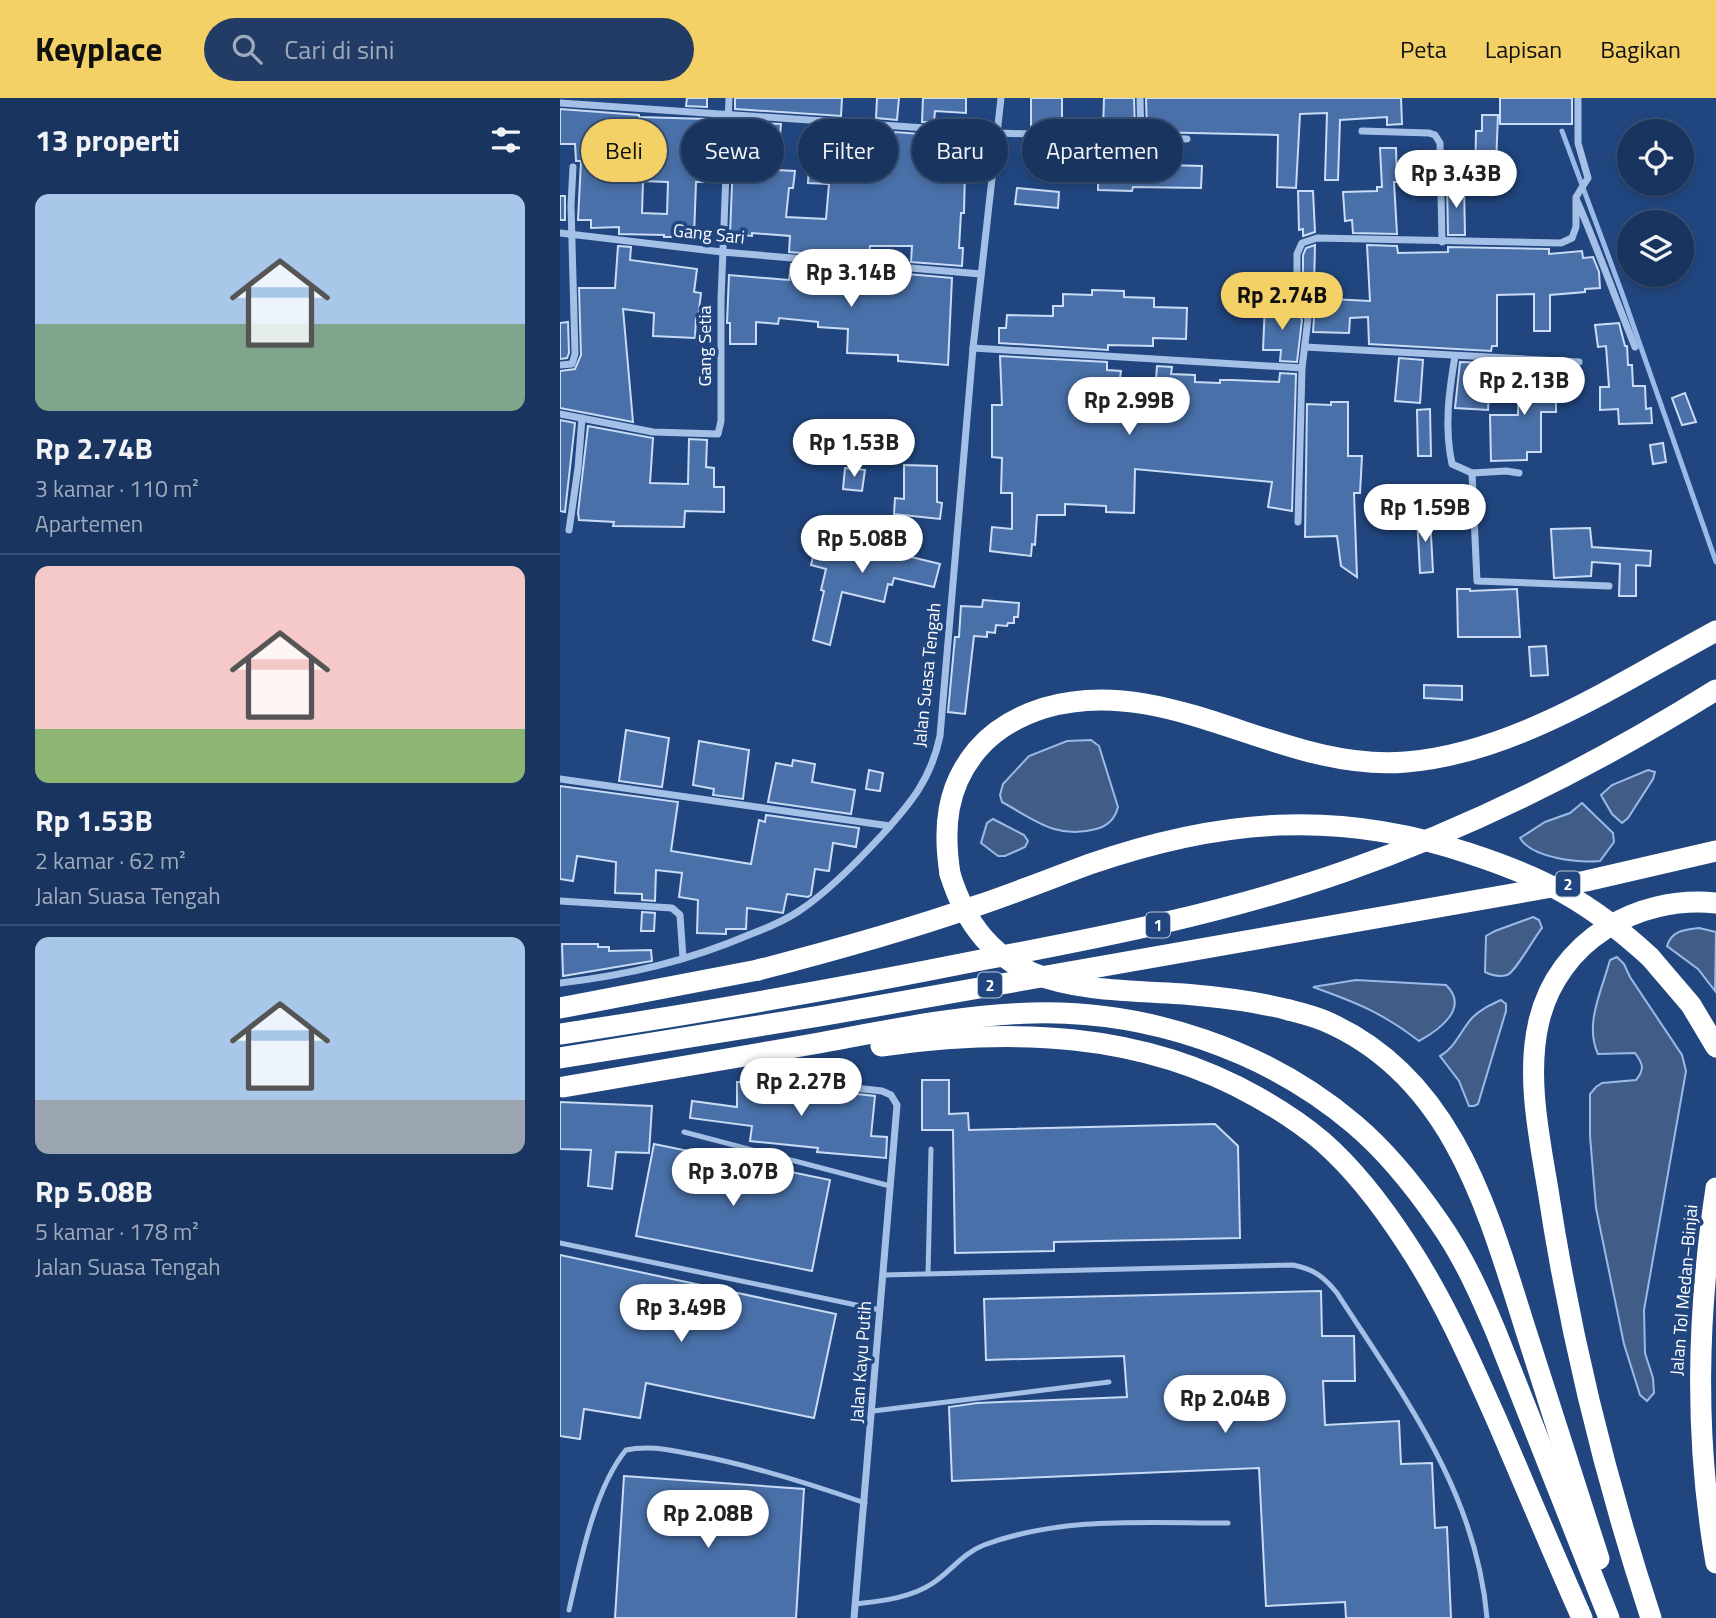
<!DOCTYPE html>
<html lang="id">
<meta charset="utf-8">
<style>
:root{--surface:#19345f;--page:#223c65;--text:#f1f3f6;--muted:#9faabd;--line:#374f74;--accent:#f4d167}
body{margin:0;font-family:"Titillium Web",sans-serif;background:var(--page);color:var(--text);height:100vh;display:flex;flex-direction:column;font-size:26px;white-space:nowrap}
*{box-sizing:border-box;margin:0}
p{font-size:23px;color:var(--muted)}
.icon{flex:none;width:38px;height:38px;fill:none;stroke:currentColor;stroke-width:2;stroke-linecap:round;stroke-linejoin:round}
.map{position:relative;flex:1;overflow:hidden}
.panel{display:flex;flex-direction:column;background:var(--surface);width:560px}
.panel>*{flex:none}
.banner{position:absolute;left:21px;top:21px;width:665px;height:63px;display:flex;gap:14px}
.tools{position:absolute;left:1057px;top:21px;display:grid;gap:14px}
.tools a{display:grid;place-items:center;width:77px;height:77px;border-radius:50%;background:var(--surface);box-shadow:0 4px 10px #0003,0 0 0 2px var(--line);font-size:35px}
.price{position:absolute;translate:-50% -60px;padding:0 16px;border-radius:24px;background:#fff;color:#222;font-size:23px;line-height:46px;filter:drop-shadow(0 2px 4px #0008)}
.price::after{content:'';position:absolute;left:50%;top:42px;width:21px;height:16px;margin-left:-10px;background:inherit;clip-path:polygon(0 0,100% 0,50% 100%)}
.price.selected{background:var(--accent);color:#111}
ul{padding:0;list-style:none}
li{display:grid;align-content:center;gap:14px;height:371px;padding:0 35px}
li+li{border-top:2px solid var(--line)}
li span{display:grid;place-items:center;height:217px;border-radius:14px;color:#555}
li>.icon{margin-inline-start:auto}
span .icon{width:126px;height:126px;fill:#fffc;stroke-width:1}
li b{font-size:30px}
h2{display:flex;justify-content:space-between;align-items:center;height:84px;padding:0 35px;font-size:30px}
.tag{padding:0 24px;border-radius:32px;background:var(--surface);box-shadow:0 4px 10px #0003,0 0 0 2px var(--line);font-size:24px;line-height:63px}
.tag.selected{background:var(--accent);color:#111}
header{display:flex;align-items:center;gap:42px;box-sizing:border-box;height:98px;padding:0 35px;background:var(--accent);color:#111}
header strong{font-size:33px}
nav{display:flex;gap:38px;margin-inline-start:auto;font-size:24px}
.search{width:490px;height:63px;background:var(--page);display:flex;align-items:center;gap:18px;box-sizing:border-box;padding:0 24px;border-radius:38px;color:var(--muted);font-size:26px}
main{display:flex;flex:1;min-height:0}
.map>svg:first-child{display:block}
</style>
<header>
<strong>Keyplace</strong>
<div class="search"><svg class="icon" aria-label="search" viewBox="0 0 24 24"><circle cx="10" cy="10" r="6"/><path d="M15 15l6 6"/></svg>Cari di sini</div>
<nav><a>Peta</a><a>Lapisan</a><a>Bagikan</a></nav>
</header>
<main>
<section class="panel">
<h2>13 properti<svg class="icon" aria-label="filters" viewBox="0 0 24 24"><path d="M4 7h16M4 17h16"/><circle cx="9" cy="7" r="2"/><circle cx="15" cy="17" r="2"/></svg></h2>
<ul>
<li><span style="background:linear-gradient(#a9c7e8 60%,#7fa58c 0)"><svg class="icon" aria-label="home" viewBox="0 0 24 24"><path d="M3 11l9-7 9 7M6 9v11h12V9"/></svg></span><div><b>Rp 2.74B</b><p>3 kamar · 110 m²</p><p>Apartemen</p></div></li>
<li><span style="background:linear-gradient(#f6c9c9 75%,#8fb573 0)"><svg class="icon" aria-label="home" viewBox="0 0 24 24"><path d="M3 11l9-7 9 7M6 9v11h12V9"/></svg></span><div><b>Rp 1.53B</b><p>2 kamar · 62 m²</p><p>Jalan Suasa Tengah</p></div></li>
<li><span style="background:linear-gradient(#a9c7e8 75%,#9aa5b1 0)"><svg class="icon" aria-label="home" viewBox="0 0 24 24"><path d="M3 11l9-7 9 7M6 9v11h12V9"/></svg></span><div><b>Rp 5.08B</b><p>5 kamar · 178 m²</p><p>Jalan Suasa Tengah</p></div></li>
</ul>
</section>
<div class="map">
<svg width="1156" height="1520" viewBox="0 0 1156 1520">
<rect width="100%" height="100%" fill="#21467f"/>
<g fill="#415d87" stroke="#99bae8" stroke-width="2">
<path d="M531,642L539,648L558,709C555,721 548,728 536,731C497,742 475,722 442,704L440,697L443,686L469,658L507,643Z"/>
<path d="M1088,672L1095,674L1093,681L1068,720L1062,725L1052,716L1041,697L1052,687Z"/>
<path d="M1022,705L1053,735L1054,744L1040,763C1018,765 972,760 960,740L985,724L1010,715Z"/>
<path d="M433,721L464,737L468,743L465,749L445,758H438L421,745L427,725Z"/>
<path d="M973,819L979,822L982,830C975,838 955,875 947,877C940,879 931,877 925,874L926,838L935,833Z"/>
<path d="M1139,830L1156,834L1155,893L1138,871L1107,848C1112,832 1125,832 1139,830Z"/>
<path d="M1057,859L1064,866L1070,879L1122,957L1126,973L1084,1212L1085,1255L1093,1280L1094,1295L1087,1303L1080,1297L1064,1246L1036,1110L1030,1038V996L1036,989L1042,985L1076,982C1085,971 1083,966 1075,955L1038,956C1024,926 1042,892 1050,862Z"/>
<path d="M796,882L886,887C910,910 879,932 859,943C823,915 795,904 753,889Z"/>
<path d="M941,902L946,906V913L918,1006L914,1008H909L899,983L880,958C895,950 901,932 912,920C921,911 930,907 941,902Z"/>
</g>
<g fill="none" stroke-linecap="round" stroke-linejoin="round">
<path stroke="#99bae8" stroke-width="5" d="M1002,33L1062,195L1156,464"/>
</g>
<g fill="#4970a8" stroke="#c9dbf5" stroke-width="2" fill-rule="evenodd">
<path d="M127,0H147V9L126,8Z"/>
<path d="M175,0H282L281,18L175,11Z"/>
<path d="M317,0H339L337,22L316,20Z"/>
<path d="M363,0H406V15L375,13L374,24H362Z"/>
<path d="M471,0H502V31L471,30Z"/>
<path d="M544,0H574L575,33L543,32Z"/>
<path d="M586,0H841L842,26L827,27V19L780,22L778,82H765L767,15L740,16L736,90L717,89L718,37L587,34Z"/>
<rect x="940" y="0" width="72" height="26"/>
<path d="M0,11L79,17V19L147,21L149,84H136L134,139H104V137L59,136V129L31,130V122H18L21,63H16L15,46H0ZM88,42L93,44L92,69L46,68V43ZM83,83L108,84L107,116L82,115Z"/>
<path d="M922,17H938L935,90L915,89L916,33H922Z"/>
<path d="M197,25L221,26L217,72L235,73L233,90H229L226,119L266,121L269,86L248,85L250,41L265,42L266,29L286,31L282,74L307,77L310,47L334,49L335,34L374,37L373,42L413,44L411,72L405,71L404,115H401L399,150H403L402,168L351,164L352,148H310L309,160L229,154L230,138L192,135V138L170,136L174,37H196Z"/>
<path d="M539,44L606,46L605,67L642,68L641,90L573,89L572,93L538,92V84H518V62H538Z"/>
<path d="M820,50H836L837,84H834L837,136L793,135L792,122L785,123L783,94L817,93V89H822Z"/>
<path d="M904,86L905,137H888L887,87Z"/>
<path d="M457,90L499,94L498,110L455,106Z"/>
<path d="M738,93H753L755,134L743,138V131L739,132Z"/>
<rect x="0" y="98" width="5" height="24"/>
<path d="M755,147L754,189H743V157L746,150Z"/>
<path d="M807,147L837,148L838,155L888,154V149L989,151V156L1022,153L1023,160L1033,159L1039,174L1040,190L1025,191V194L990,197V233H974V196L937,197V248H932L931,253L809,246L808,219L790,220L789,235L753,234L756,191H771V201L810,203Z"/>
<path d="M58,148L71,149L70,162L137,171L134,194L141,195L138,220H136L135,240L93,238L94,215L63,211L73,324L0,310V273L15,271L21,257L19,190H55Z"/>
<path d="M231,166L308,173V175L337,177V175L392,180L388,267L338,263V257L287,255L288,231L258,229V224L219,220L218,226L196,224V246H170V225H167L169,177L229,182Z"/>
<path d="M532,192L564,193V199L594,200V209L627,210L626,241L593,240V248L548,247V252L439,245V230H446L447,217L493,218V208H503V196L532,197Z"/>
<path d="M705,206H724V216H739L742,222L737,264L720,263L721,252H703Z"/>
<path d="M8,224L9,255L7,260L0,261V225Z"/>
<path d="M1059,225L1065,248H1067L1068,267H1072L1073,288H1085L1086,311L1091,310L1092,325L1059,326L1058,311L1040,312V289H1049L1046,248L1038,249L1035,227Z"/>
<path d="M440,258L547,264V272L561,273L560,280L596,281L597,268L612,269L611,276L635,277V284L660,285V282H673L719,284L720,275L736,276L732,413L708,409L712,384L575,371L574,415L546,414V408L505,406V417H477L475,447L472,446L471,458L430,453L432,429L452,431V395H441L442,360L432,359V307H442Z"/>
<path d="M839,260L863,262L860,305L835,303Z"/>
<path d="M900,264L931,265L928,312L895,310Z"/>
<path d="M959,271H996V314H981V354H967V362L931,363L930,317H958Z"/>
<path d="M1125,295L1136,324L1122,327L1112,300Z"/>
<path d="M771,304H788V358H802L800,395H794L797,479L781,468L777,438L745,439L747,306L771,307Z"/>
<path d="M870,311L871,358H858L857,312Z"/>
<path d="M0,322L15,325L5,414L0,413Z"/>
<path d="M28,328L93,340L90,385L128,386L129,341L147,342L146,369L154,370V389H164V414L125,413L124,429L53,428L54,424L19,422L18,415Z"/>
<path d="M255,340L269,342L267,355L254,354Z"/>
<path d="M1103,345L1106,364L1093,366L1090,347Z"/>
<path d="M344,367L377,368V404L382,405L380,421L334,416L335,400L344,401Z"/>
<path d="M285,370L305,372L302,393L283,391Z"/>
<path d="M857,418H870L873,474L860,475Z"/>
<path d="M1030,430L1032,449L1091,453L1090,468L1076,467V498H1059L1060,466L1032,464L1031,478L994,480L991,431Z"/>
<path d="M270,433L333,448L331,454L380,466L374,489L334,480L332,487L328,486L324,504L282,494L270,547L253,542L264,493L261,492L266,471L251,467L255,451L265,453Z"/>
<path d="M897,491H910V493L957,491L960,539H898Z"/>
<path d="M423,502L459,505L458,519H454V525H448L447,528L436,527L435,535L427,534V539L414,538L405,616L388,614L395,539H399L401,508L422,509Z"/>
<path d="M986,548L988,577L971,578L969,549Z"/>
<path d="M864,587L902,588V602L864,600Z"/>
<path d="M66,632L109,640L102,689L59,683Z"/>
<path d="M139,643L189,652L183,701L153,697L154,691L133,687Z"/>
<path d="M233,662L255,666L252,684L295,692L291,716L208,704L216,665L232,668Z"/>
<path d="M309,672L323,675L320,693L306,691Z"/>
<path d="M0,688L118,704L111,753L191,766L199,722L205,724L206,717L299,730L296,749L273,745L269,773L255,771L251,797L248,799L227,796L223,815L187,810L186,831H166V836L137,835L138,802L119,799L122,775L96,772L95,803L82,802V796L55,795L56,764L17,758L13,783L0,781Z"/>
<path d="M82,814L95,815L94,833H81Z"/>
<path d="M2,846H38V849H49V853L91,852L92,863L3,878Z"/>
<path d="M362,982H389V1016L408,1015L409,1032L655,1026L678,1048L680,1140L494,1144V1153L395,1155L393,1032H362Z"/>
<path d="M177,984H208L212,987L315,998L311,1038L327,1039L326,1060L257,1054L258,1050L190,1043L192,1028L130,1020L132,1003L177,1009Z"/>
<path d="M0,1004L92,1008L89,1055L56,1054L52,1091L28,1088L31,1052L0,1051Z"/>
<path d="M94,1046L270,1082L252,1173L76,1138Z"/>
<path d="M0,1157L276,1216L254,1320L86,1285L80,1320L24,1311L20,1341L0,1338Z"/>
<path d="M761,1193L762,1238H794L795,1283H763L765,1327L839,1323L841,1366L872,1365L875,1430L887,1429L891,1520H786L785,1504L706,1508L699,1370L392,1383L389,1309L417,1305L567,1299L564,1258L426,1262L424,1201Z"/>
<path d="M64,1378L244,1391L236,1520H55Z"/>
</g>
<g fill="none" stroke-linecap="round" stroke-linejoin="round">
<g stroke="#a5c0e7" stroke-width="5">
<path d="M124,1034L330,1088"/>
<path d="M0,1145L320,1212"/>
<path d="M368,1176L371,1051"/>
<path d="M323,1177L733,1167C754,1171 764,1179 777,1195C844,1299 916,1393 927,1520"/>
<path d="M313,1313L549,1284"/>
<path d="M296,1506C321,1503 351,1500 373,1485C391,1473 403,1455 424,1447C502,1418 587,1425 668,1425"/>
<path d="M9,1512C20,1464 35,1389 66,1352C88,1347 109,1352 131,1356C191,1367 248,1385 305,1405"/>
</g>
<g stroke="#a5c0e7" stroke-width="7">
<path d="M580,0L581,39"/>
<path d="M0,5L438,35L627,41"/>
<path d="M802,33L869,35L875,37L880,45L882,144"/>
<path d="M1017,103C1038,151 1055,200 1075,249"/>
<path d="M0,135L162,154L421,176"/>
<path d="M745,249L1019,264"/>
<path d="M413,250L742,270L748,221L737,197V156L742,145L757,140L1001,145L1012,140L1016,129V99L1028,80L1018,45V0"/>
<path d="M895,258C889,294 884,329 892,366L912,375L946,373L959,375"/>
<path d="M0,267L12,266L15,256L11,107L13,69"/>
<path d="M0,316L93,334L158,336L161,323V202L169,0"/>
<path d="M912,375L917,483L1049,488"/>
<path d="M738,424L742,270"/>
<path d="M9,432L18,370L22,320"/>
<path d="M0,681L330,728"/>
<path d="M0,803L112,810L120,817L123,860"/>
<path d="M0,885C68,877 128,863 191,836C207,830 224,823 239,813C268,794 298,763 322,737C351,705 371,681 380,638L413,250L441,0"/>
<path d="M213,981L322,993L331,997L337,1007L294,1520"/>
</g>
<g stroke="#fff" stroke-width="21">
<path d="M390,776C383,730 386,689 417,652C434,632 459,618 484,610C608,573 721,675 846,664C956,655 1061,584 1156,533"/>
<path d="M1090,859L1131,907L1156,949"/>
<path d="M0,910L198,872"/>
<path d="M729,912C741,915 753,918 765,923C893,978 928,1113 966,1233C991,1309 1015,1385 1039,1461"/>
<path d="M0,936C141,915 281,890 421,862C544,839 665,815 783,774C913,729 1039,665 1156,592"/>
<path d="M321,948C451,930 581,933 697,999C720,1012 743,1027 763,1044C796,1073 823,1109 847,1146C884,1202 911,1264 938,1325C966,1390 993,1455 1022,1520"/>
<path d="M0,960L260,918L1026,783L1156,753"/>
<path d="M3,989C89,974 174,960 259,945C330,932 401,917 473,915C587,912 707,952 794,1026C826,1053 855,1089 879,1124C903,1158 920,1196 936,1234L1049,1520"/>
<path d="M1156,1090C1137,1217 1134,1338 1156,1465"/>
<path d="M1091,1520C1045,1380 1010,1238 988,1092C979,1038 966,977 979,923C998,843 1077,797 1156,805"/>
</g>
<g stroke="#fff" stroke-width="21">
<path d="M390,776C427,895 519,890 624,896C660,899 694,903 729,912"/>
<path d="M198,872C272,853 344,833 416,808C455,795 492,780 530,766C660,721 777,711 908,755C985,780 1030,804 1090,859"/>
</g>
</g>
<g text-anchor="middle" stroke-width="7" stroke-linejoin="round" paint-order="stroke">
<g fill="#21467f" stroke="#bcc8d9" stroke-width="2">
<rect x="996" y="773.5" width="24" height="25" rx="5"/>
<rect x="586" y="814.5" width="24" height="25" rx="5"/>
<rect x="418" y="874.5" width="24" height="25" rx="5"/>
</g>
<g font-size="16" font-weight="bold" fill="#fff">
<text x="1008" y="792">2</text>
<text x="598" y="833">1</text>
<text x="430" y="893">2</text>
</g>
<g font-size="18" fill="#fff" stroke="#21467f">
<text transform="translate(149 136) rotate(6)" y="6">Gang Sari</text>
<text transform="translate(145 248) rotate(-90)" y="6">Gang Setia</text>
<text transform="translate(367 577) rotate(-84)" y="6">Jalan Suasa Tengah</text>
<text transform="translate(1124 1192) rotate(-85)" y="6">Jalan Tol Medan–Binjai</text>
<text transform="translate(301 1264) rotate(-86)" y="6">Jalan Kayu Putih</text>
</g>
</g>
</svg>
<div class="tools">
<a><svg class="icon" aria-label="locate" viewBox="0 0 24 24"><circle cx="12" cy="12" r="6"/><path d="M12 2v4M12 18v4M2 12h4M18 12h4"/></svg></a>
<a><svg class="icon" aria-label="layers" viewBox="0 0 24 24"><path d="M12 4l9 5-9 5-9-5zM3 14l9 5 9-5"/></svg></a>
</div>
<b class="price" style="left:896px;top:112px">Rp 3.43B</b>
<b class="price" style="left:291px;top:211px">Rp 3.14B</b>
<b class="price selected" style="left:722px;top:234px">Rp 2.74B</b>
<b class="price" style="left:964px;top:319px">Rp 2.13B</b>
<b class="price" style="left:569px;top:339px">Rp 2.99B</b>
<b class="price" style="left:294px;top:381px">Rp 1.53B</b>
<b class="price" style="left:865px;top:446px">Rp 1.59B</b>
<b class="price" style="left:302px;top:477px">Rp 5.08B</b>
<b class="price" style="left:241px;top:1020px">Rp 2.27B</b>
<b class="price" style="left:173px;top:1110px">Rp 3.07B</b>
<b class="price" style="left:121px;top:1246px">Rp 3.49B</b>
<b class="price" style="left:665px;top:1337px">Rp 2.04B</b>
<b class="price" style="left:148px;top:1452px">Rp 2.08B</b>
<div class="banner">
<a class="tag selected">Beli</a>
<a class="tag">Sewa</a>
<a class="tag">Filter</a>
<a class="tag">Baru</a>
<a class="tag">Apartemen</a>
</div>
</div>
</main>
